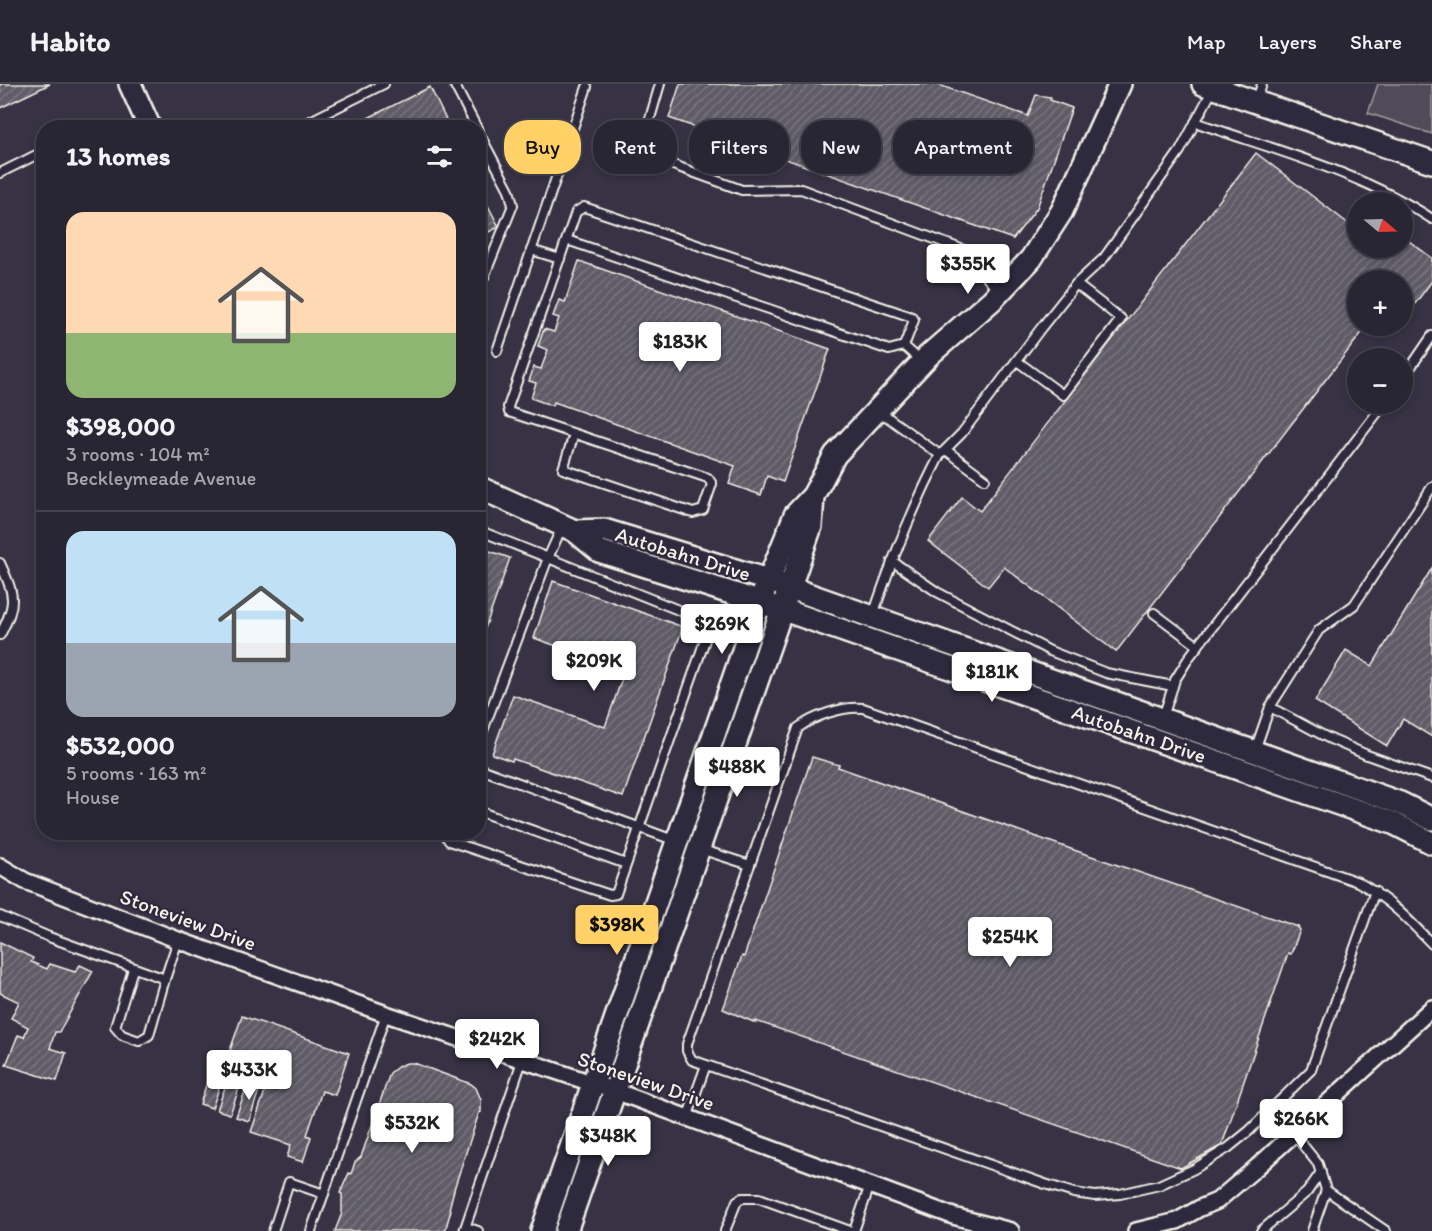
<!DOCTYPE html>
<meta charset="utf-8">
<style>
:root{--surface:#292633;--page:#35323f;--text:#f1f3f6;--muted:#a5a5ac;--line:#45434e;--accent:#ffd166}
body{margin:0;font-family:Itim,sans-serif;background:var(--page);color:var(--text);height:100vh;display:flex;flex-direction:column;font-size:22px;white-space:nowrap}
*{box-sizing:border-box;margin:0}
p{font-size:20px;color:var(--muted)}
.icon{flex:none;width:33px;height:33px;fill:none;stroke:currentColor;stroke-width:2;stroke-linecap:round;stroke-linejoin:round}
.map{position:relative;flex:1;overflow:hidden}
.side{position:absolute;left:36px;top:36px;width:450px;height:720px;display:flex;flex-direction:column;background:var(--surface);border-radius:24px;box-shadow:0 3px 9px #0003,0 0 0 2px var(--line)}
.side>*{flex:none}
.banner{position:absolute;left:504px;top:36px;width:570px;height:54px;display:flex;gap:12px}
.needle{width:39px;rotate:109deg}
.buttons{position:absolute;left:1347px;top:108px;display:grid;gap:12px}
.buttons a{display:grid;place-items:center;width:66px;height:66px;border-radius:50%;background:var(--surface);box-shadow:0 3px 9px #0003,0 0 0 2px var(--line);font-size:30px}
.price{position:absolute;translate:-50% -51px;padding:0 14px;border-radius:6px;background:#fff;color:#222;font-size:20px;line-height:39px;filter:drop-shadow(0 2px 3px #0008)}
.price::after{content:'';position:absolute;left:50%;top:36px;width:18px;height:14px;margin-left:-9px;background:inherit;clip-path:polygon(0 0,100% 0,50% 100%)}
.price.on{background:var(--accent);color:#111}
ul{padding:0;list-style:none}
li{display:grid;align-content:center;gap:12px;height:318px;padding:0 30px}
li+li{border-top:2px solid var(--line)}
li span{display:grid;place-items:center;height:186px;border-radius:18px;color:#555}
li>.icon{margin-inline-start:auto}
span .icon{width:108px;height:108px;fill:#fffc;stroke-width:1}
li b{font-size:26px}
h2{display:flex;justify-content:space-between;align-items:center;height:72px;padding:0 30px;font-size:26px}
.pill{padding:0 21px;border-radius:24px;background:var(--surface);box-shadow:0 3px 9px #0003,0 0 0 2px var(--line);font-size:21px;line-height:54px}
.pill.on{background:var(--accent);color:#111}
header{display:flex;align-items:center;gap:36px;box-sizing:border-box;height:84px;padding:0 30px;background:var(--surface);border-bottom:2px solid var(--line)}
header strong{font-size:28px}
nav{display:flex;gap:33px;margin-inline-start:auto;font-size:21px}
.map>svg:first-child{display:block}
</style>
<header>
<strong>Habito</strong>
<nav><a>Map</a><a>Layers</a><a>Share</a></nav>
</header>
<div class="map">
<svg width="1432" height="1147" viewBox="0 0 1432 1147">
<defs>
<pattern id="building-hatch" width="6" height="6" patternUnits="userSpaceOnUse" patternTransform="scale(1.5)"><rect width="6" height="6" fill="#5f5c67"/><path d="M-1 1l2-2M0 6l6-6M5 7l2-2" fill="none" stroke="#77747d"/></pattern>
</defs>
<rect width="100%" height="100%" fill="#373244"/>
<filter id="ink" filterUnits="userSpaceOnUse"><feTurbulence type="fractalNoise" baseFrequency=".0167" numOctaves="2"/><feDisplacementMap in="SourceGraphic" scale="12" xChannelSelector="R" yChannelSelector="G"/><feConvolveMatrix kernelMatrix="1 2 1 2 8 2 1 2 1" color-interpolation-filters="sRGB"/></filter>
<g filter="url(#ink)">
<path fill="#504b59" stroke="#a29ea0" stroke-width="1.5" d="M1378,0H1432V50L1368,29Z"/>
<g fill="url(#building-hatch)" stroke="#f4f1e8" stroke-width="1.5">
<path d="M0,0H50L0,24Z"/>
<path d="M680,0H936L1028,32L1036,11L1051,13L1050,16L1072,24L1037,124L1013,155L669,34Z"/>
<path d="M430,3L450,44H348Z"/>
<path d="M1256,69L1358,147V164H1402V152L1432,174V197L1411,225L1402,219V196H1358V242H1367L1116,568L1004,483L988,503L928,457L962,413L980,427Z"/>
<path d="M478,102L499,143L478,153Z"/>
<path d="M579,177L830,265L783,398L767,392L761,411L729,400L735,382L554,318L553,322L531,314L536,299L529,297L534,283L541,285L548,266L538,262L544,245L554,248L559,234L553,232L559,216L565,218Z"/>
<path d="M478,463L510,474L478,564Z"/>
<path d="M1432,484V653L1403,635L1387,662L1315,617L1346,566L1372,582Z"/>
<path d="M553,497L683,543L623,713L513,675L512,677L492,670L513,611L605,643L625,586L534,554Z"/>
<path d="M812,673L839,681L838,683L846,686L1071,765L1298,843L1300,846L1291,870L1288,869L1222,1061L1181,1084L756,937V939L723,925L742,872L744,873Z"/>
<path d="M0,858L33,874L31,878L47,885L50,880L75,888L80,881L93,887L59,948H55L50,964L66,969L57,997L6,981L18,951L24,953L28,943L11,934L19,918L0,909Z"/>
<path d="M242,932L349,969L335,1011L322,1007L307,1051L311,1053L303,1078L287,1073L291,1061L251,1048L272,987L228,972Z"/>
<path d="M407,979H414L471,1000L476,1004L481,1016V1028L479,1029L455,1102L449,1125L451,1126L445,1147H335L342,1129V1110L340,1109L349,1089L351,1090L355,1078L361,1073L390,989L399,982Z"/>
<path d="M212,983L225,987L212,1024L200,1020Z"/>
<path d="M230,989L243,993L230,1030L217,1026Z"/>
<path d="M249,996L261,1000L249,1037L236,1033Z"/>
</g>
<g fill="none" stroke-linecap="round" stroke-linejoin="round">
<defs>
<g id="lane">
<path d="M454,0L477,44"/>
<path d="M660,0L640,69L742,106L801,105L964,166L998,207"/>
<path d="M1257,16L1262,0"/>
<path d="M1195,38C1274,66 1361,88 1432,135"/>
<path d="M296,44L384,0"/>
<path d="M478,47L509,106L513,121L484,193L478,196"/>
<path d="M0,89L44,67"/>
<path d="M567,156L889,266L904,262"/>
<path d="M531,166L560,175"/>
<path d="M497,267L587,3"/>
<path d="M1017,277L1063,311L1121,235L1076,200"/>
<path d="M1402,296L1432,252"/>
<path d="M574,350L563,385L693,429L703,426L712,400L708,394L509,328L508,323L576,128L584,123L912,233L914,236L904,262L921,277"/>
<path d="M946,366L985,395"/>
<path d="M940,371L962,349L1041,244L1076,200L1104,174L1180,67L1213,5"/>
<path d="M892,477L937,508L1050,567L1106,589L1173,602"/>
<path d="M0,479C15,512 17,519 0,551"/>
<path d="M1154,529L1198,562"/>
<path d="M873,531C892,475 913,423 940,371L879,327"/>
<path d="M1270,623L1328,654L1367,671L1432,694"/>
<path d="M1163,633L1175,596L1190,572L1384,320"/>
<path d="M478,660L548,474L562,443"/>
<path d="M1255,666L1270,623L1319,546L1354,521L1432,403"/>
<path d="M478,684L676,757"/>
<path d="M478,727L626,780"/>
<path d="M447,748L446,752L449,757L610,811L616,810L711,539L478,446"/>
<path d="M700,765L750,781"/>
<path d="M1375,807L1311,986L1249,1047L1228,1064L1194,1085L1159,1101L1120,1110L1095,1112L1074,1109L1045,1100L692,976L687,967V960L798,644C814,632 842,622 863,624L1358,798C1390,816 1407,834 1432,860"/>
<path d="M0,832L49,853L165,895L178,856"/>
<path d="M133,885L115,943L122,951L139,957L149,951L165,895"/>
<path d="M687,1034L706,981"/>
<path d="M1294,1050L1318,1080L1326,1106L1312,1147"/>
<path d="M1326,1106L1386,1147"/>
<path d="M466,1143L478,1147"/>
<path d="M273,1147L289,1098L324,1110"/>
<path d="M311,1147L386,930"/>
<path d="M464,1147L522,977"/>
<path d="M725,1147L737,1117L742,1114H759L850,1147"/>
<path d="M854,1147L870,1101"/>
<path d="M1261,1147L1307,1108L1321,1088"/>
</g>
<g id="street">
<path d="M0,782L25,797L178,856L386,930L615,1007L953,1132L1011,1147"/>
<path d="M1136,1147L1177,1137L1200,1124L1217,1117L1257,1083L1432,924"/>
</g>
<g id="secondary">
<path d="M130,0L150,44"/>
<path d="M1203,0L1432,78"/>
<path d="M478,403L575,447L599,467L781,525L1393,739L1432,759"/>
<path d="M575,447L604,446L768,496L1400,719L1432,735"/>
<path d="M542,1147L760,518L795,431L813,412L835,371L929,271L992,216L1031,175L1062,127L1120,0"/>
<path d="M566,1147L811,442L813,412"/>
</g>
</defs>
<use href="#lane" stroke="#f4f1e8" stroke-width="12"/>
<use href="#street" stroke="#f4f1e8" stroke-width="20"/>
<use href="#secondary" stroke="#f4f1e8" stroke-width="26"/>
<use href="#lane" stroke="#2f2a3d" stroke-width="8"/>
<use href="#street" stroke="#2f2a3d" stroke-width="15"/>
<use href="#secondary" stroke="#2f2a3d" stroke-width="21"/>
</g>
</g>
<g text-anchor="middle" stroke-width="4.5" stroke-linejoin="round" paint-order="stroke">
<g font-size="21" fill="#f4f1e8" stroke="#2f2a3d">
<text transform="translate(683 470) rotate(17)" y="7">Autobahn Drive</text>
<text transform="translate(1139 650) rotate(19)" y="7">Autobahn Drive</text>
<text transform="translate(188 836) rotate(20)" y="7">Stoneview Drive</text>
<text transform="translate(646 997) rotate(19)" y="7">Stoneview Drive</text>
</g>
</g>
</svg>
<div class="buttons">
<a><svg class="needle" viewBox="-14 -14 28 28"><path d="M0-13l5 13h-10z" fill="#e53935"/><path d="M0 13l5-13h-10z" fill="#a5a5ac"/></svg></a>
<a>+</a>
<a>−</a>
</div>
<b class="price" style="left:968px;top:211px">$355K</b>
<b class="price" style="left:680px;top:289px">$183K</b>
<b class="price" style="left:722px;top:571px">$269K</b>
<b class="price" style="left:594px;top:608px">$209K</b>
<b class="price" style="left:992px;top:619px">$181K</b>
<b class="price" style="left:737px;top:714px">$488K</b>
<b class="price on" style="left:617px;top:872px">$398K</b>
<b class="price" style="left:1010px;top:884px">$254K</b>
<b class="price" style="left:497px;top:986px">$242K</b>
<b class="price" style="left:249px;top:1017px">$433K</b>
<b class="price" style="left:1301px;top:1066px">$266K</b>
<b class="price" style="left:412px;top:1070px">$532K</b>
<b class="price" style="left:608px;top:1083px">$348K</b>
<div class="banner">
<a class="pill on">Buy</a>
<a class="pill">Rent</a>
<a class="pill">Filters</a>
<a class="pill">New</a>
<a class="pill">Apartment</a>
</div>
<section class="side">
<h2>13 homes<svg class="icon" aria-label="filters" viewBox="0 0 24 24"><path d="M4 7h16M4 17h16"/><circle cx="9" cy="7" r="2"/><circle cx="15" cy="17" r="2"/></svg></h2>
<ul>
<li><span style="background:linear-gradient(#ffd9b3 65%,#8fb573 0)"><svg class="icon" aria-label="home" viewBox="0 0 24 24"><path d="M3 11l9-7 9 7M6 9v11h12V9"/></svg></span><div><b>$398,000</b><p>3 rooms · 104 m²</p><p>Beckleymeade Avenue</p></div></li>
<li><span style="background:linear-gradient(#bfe0f5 60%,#9aa5b1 0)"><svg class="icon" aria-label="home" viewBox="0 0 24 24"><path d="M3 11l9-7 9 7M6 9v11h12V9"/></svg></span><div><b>$532,000</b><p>5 rooms · 163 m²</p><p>House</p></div></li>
</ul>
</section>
</div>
